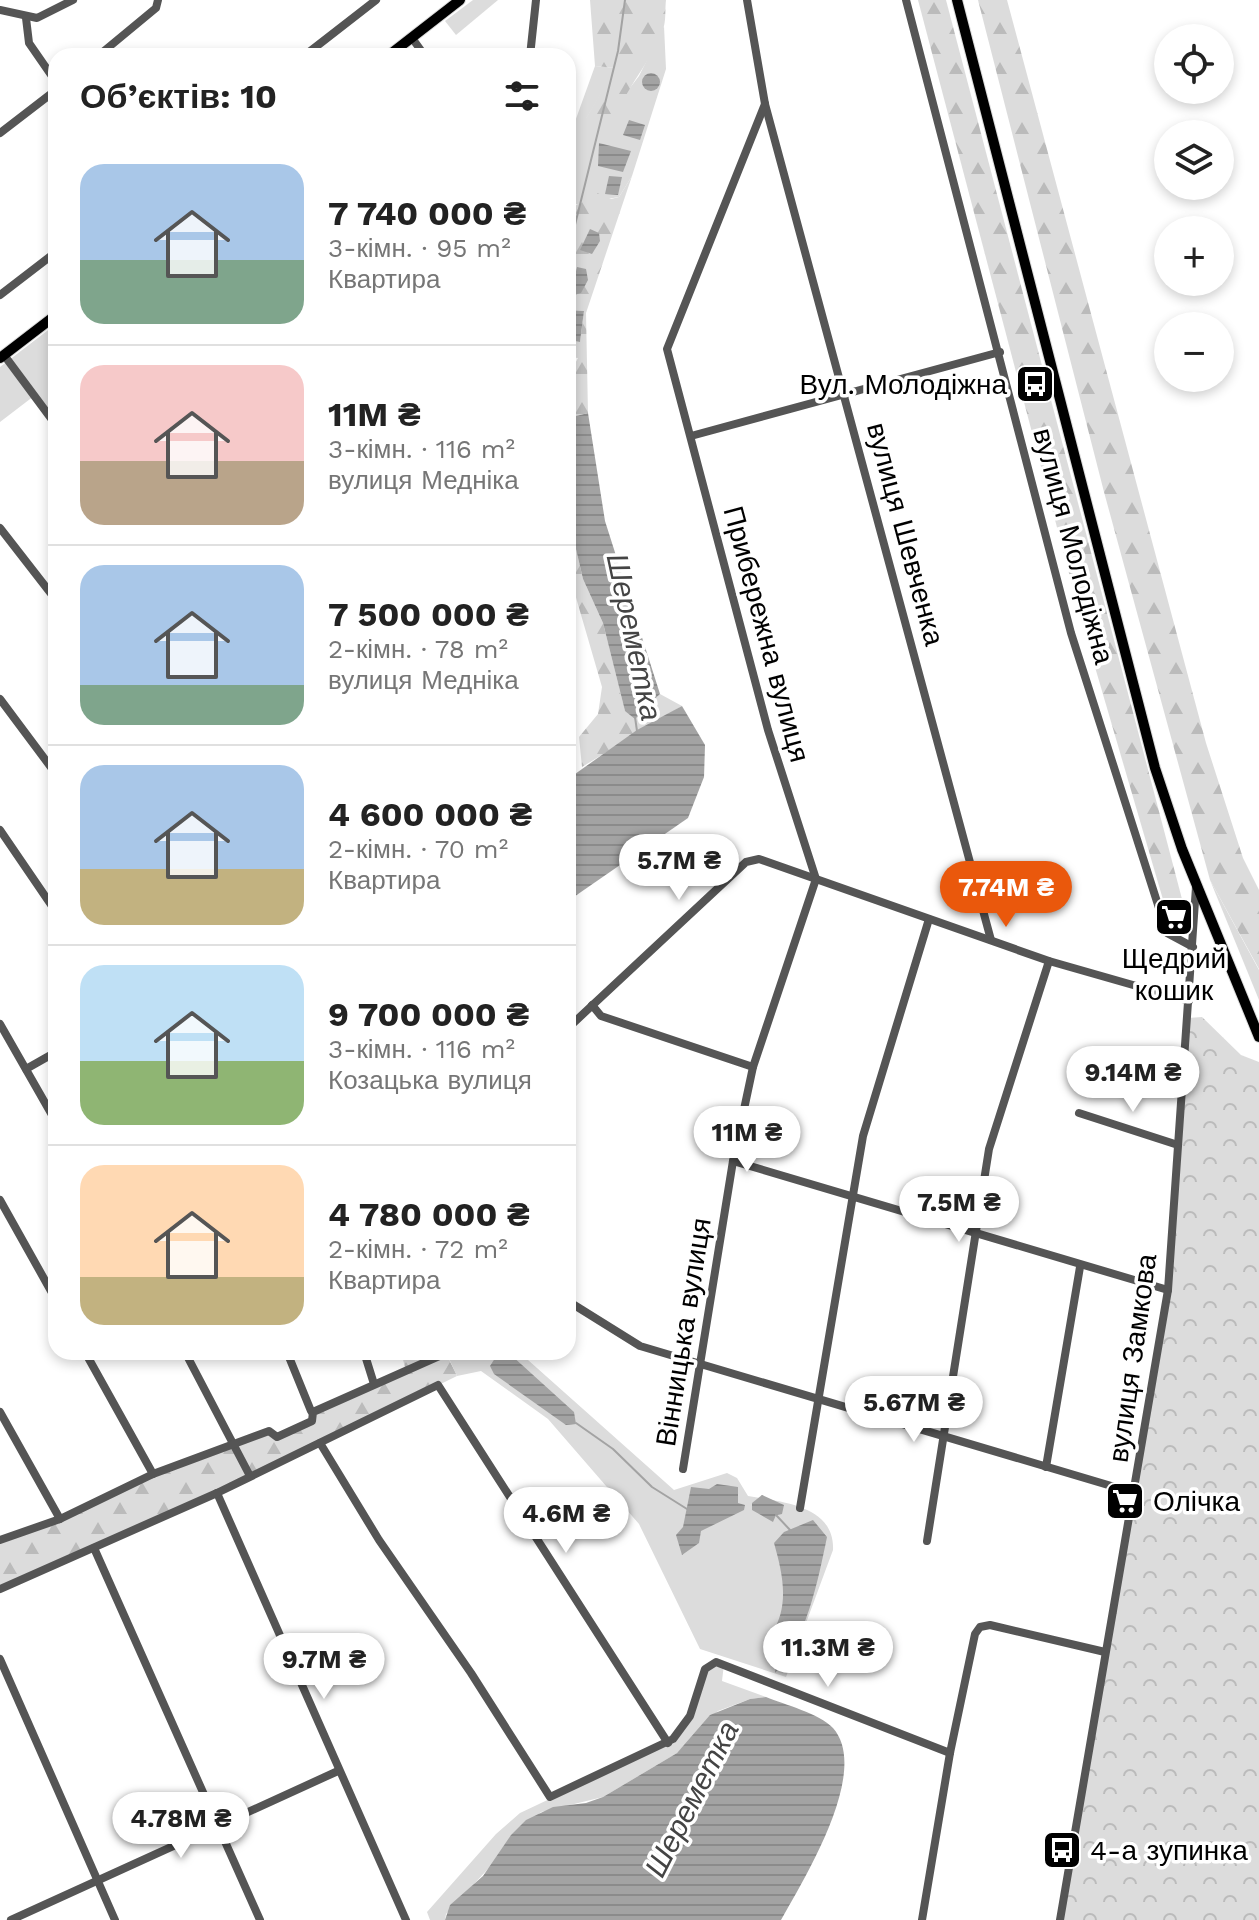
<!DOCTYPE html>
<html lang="uk">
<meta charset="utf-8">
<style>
:root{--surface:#fff;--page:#f6f6f6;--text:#222;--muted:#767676;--line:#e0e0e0;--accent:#ea580c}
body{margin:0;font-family:"Work Sans",sans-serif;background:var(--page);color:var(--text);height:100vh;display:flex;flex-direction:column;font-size:30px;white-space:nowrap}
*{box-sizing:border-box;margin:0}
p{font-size:26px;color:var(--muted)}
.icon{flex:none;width:44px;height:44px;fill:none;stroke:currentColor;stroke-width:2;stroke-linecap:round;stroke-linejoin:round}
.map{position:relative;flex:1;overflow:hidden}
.details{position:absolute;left:48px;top:48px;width:528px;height:1312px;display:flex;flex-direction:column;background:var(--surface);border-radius:24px;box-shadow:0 4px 12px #0003}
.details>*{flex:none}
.controls{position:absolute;left:1154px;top:24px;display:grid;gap:16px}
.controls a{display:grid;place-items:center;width:80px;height:80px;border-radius:50%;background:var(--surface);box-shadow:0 4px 12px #0003;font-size:40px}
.price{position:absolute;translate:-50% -68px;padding:0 18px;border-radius:28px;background:#fff;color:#222;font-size:26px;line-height:52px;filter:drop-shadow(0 2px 4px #0008)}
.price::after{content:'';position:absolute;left:50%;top:48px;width:24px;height:18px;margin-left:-12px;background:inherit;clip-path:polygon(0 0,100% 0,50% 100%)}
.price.active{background:var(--accent);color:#fff}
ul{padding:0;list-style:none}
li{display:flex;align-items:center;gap:24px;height:200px;padding:0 32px}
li+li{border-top:2px solid var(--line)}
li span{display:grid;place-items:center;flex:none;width:224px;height:160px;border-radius:24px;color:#555}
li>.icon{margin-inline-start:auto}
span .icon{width:96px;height:96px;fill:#fffc;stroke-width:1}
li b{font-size:34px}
h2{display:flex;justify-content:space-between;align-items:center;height:96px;padding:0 32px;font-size:34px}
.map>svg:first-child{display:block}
</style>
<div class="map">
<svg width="1259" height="1920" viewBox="0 0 1259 1920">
<defs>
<pattern id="forest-firs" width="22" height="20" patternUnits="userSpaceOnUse" patternTransform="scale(2)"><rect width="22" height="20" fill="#dcdcdc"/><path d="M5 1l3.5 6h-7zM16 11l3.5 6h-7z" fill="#bbb"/></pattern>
<pattern id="park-crowns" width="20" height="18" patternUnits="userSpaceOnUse" patternTransform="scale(2)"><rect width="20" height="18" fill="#dcdcdc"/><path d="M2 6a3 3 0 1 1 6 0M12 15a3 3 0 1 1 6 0" fill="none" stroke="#bbb"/></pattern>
<pattern id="water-rules" width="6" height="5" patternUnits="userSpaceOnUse" patternTransform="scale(2)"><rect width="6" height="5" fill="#a3a3a3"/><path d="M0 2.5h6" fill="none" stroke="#8b8b8b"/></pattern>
</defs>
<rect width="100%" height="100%" fill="#fff"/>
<g fill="#dcdcdc">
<path d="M473,0H498L456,35L445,21Z"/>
<path d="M664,26L666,69L632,176L619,197L572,205L568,211V141L595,66L616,68L586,119L620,101L639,76Z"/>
<path d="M56,324V425L34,396L0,422V367Z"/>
<path d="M1210,880L1259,970V1000Z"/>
<path d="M446,1352H519L674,1490L727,1473L737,1478L748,1496C780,1502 835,1505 833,1550L786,1677L700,1649L639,1524L548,1419L481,1371L457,1376Z"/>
<path d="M724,1664L722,1681L766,1697L750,1699L718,1711L677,1753L603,1797L541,1812L446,1914L445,1920H430L427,1912L496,1834L520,1813L668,1743L683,1727L705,1669Z"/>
</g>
<g fill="url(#forest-firs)">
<path d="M590,0H666C665,8 666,18 664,26C653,62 623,88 615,124L585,120L615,68L595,66Z"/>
<path d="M918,0H946L1182,899L1164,903L1083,626Z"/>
<path d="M978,0H1007L1206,743L1243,858L1259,890V969L1210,880L1104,492Z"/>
<path d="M632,176L586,313L588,413L568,418V377L578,358L568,357V340L580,342L584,311L568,310V211L595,192L611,199L619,197Z"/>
<path d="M568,515L583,579L603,623L625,711L643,713L660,694L682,706L582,767L579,737L598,714L602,687L568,570Z"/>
<path d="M401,1352H426L429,1361L446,1353L457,1376L320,1443L0,1589V1540L60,1519L153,1474L269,1431L277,1437L311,1422L313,1412L406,1371Z"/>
</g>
<path fill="url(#park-crowns)" d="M1202,1017L1241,1055L1259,1062V1920H1060L1168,1290L1188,1018Z"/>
<g fill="url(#water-rules)">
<circle cx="651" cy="82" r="9"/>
<path d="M629,120L645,125L640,140L623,135Z"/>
<path d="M599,143L631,151L623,172L598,166Z"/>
<path d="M609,176L622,177L618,195L605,194Z"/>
<path d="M590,229L599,233L600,241L592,254L580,250Z"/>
<path d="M577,267L586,269L588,280L581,293L570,296Z"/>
<path d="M568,310L584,311L580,342L568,340Z"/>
<path d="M588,413L605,521L660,694L635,719L625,711L603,623L583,579L568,515V418Z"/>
<path d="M682,706L705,745L704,777L688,818L568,901V779L637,730Z"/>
<path d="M499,1352L511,1355L574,1412L576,1424L566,1425L494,1374L490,1366Z"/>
<path d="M717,1484L738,1487V1503L745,1505L744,1510L701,1531L699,1543L682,1555L676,1535L683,1527L691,1487L709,1489Z"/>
<path d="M762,1495L784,1505L782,1514L776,1515L773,1522L752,1510V1503Z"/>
<path d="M813,1520L827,1537C818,1581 806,1640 775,1673L777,1652L771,1635C790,1606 783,1575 774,1543L784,1532Z"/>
<path d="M766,1697C785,1705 819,1713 833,1728C871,1771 804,1879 781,1920H445L450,1905L483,1876L511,1835L526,1820L553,1807L586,1803L603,1797L677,1753L710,1715L750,1699Z"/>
</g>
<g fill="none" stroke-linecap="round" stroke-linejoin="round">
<g stroke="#a3a3a3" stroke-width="2">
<path d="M568,253L618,51L625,0"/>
<path d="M635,717L637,731"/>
<path d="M576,1423L613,1449L652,1487L687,1509"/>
<path d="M776,1515L791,1531"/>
</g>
<defs>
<g id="major">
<path d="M957,0L1155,768L1182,849L1259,1037"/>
<path d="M388,56L460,0"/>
<path d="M0,358L56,315"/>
</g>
</defs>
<use href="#major" stroke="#dbdbdb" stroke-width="12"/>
<g stroke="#555" stroke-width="8">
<path d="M747,0L765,104L991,940"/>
<path d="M906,0L1071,633L1167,933L1193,947"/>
<path d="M0,10L37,18L73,0"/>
<path d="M26,18L29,43L56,82"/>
<path d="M412,38L425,56"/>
<path d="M98,56L156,8L158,0"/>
<path d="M304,56L376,0"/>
<path d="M530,56L536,0"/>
<path d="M765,104L667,349L768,730L816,879"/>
<path d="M0,133L56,90"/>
<path d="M0,295L56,252"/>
<path d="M4,355L56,425"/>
<path d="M691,436L1000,352"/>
<path d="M0,528L56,600"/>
<path d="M0,699L56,774"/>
<path d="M0,830L56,912"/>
<path d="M592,1005L601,1016L753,1067"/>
<path d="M0,1024L56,1122"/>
<path d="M568,1028L746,862L759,859L1049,961L1189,1001"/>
<path d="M26,1069L56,1052"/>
<path d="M1079,1113L1178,1145"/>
<path d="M733,1161L1168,1290"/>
<path d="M0,1200L56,1300"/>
<path d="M568,1296L571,1303L640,1346L1135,1493"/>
<path d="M85,1352L153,1474"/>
<path d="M185,1352L250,1476"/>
<path d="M287,1352L311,1411"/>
<path d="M364,1352L374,1384"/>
<path d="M0,1412L60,1519"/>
<path d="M320,1443L379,1540L471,1673L550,1797L673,1739L690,1716L705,1669L716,1662L950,1753"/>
<path d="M1046,1467L1080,1267"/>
<path d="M683,1469L733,1161L753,1067L816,879"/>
<path d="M217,1493L406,1920"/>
<path d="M800,1508L863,1136L929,919"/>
<path d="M0,1540L60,1519L153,1474L269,1431L277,1437L312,1421L313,1412L446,1353"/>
<path d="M927,1541L989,1149L1049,961"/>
<path d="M94,1548L260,1920"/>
<path d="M0,1589L217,1493L438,1385L668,1743"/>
<path d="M0,1659L115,1920"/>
<path d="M11,1920L338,1771"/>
<path d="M922,1920L950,1753L975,1634L980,1627L990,1625L1105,1652"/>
<path d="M1060,1920L1168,1290L1196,887"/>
</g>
<use href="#major" stroke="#000" stroke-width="10"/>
</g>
<defs>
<symbol id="bus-square" viewBox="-11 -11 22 22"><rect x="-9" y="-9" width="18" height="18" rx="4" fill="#000" stroke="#fff"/><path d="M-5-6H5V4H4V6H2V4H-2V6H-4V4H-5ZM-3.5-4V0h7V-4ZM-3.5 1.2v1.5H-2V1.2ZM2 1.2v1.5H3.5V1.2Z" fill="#fff"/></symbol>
<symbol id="supermarket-square" viewBox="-11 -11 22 22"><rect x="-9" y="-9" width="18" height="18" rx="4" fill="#000" stroke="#fff"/><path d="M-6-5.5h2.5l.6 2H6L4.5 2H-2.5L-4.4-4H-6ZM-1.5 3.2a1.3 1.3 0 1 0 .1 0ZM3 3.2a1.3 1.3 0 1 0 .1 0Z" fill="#fff"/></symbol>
</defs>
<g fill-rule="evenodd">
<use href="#bus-square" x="1013" y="362" width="44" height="44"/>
<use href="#supermarket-square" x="1152" y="895" width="44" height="44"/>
<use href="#supermarket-square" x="1103" y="1479" width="44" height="44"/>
<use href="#bus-square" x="1040" y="1828" width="44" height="44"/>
</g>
<g text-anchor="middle" stroke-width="7" stroke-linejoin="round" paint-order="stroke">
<g font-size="28" fill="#000" stroke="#fff" text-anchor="start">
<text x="1007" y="394" text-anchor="end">Вул. Молодіжна</text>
<text x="1174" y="968" text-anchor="middle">Щедрий<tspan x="1174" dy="32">кошик</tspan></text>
<text x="1153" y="1511">Олічка</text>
<text x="1090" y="1860">4-а зупинка</text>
</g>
<g font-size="28" fill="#000" stroke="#fff">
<text transform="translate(906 534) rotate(75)" y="10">вулиця Шевченка</text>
<text transform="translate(1074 546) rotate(75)" y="10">вулиця Молодіжна</text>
<text transform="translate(767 634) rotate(75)" y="10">Прибережна вулиця</text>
<text transform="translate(683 1332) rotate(-81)" y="10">Вінницька вулиця</text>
<text transform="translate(1132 1358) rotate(-82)" y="10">вулиця Замкова</text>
</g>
<g font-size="30" font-style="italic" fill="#444" stroke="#fff">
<text transform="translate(634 637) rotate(78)" y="10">Шереметка</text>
<text transform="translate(692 1799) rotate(-63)" y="10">Шереметка</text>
</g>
</g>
</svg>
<div class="controls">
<a><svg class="icon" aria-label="locate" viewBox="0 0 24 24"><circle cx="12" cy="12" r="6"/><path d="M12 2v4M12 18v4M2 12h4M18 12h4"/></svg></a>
<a><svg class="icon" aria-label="layers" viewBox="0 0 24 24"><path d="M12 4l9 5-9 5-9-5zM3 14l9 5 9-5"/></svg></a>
<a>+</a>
<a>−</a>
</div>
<b class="price" style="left:679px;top:902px">5.7M ₴</b>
<b class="price active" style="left:1006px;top:929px">7.74M ₴</b>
<b class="price" style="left:1133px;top:1114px">9.14M ₴</b>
<b class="price" style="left:747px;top:1174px">11M ₴</b>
<b class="price" style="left:959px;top:1244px">7.5M ₴</b>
<b class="price" style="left:914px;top:1444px">5.67M ₴</b>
<b class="price" style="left:566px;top:1555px">4.6M ₴</b>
<b class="price" style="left:828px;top:1689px">11.3M ₴</b>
<b class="price" style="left:324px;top:1701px">9.7M ₴</b>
<b class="price" style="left:181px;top:1860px">4.78M ₴</b>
<section class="details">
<h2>Об’єктів: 10<svg class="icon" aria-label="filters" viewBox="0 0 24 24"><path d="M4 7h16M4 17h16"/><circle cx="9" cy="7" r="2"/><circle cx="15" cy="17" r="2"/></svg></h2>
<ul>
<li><span style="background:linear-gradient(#a9c7e8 60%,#7fa58c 0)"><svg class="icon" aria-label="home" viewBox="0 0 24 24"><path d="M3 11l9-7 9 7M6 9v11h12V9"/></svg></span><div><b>7 740 000 ₴</b><p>3-кімн. · 95 m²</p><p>Квартира</p></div></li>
<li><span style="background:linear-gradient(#f6c9c9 60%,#b9a48a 0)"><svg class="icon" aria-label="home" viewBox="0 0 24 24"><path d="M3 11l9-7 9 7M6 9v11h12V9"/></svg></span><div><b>11M ₴</b><p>3-кімн. · 116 m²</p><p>вулиця Медніка</p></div></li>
<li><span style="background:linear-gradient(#a9c7e8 75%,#7fa58c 0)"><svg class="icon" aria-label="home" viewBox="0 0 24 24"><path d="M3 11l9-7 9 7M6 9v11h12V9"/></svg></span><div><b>7 500 000 ₴</b><p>2-кімн. · 78 m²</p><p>вулиця Медніка</p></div></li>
<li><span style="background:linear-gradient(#a9c7e8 65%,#c2b280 0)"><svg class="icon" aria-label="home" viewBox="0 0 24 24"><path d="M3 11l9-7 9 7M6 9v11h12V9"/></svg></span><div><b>4 600 000 ₴</b><p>2-кімн. · 70 m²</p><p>Квартира</p></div></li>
<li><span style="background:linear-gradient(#bfe0f5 60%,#8fb573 0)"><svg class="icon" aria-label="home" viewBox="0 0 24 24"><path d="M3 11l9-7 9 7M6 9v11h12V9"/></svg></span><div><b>9 700 000 ₴</b><p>3-кімн. · 116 m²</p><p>Козацька вулиця</p></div></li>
<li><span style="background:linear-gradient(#ffd9b3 70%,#c2b280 0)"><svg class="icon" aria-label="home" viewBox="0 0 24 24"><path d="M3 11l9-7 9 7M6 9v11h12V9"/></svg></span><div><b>4 780 000 ₴</b><p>2-кімн. · 72 m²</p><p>Квартира</p></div></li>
</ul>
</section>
</div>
